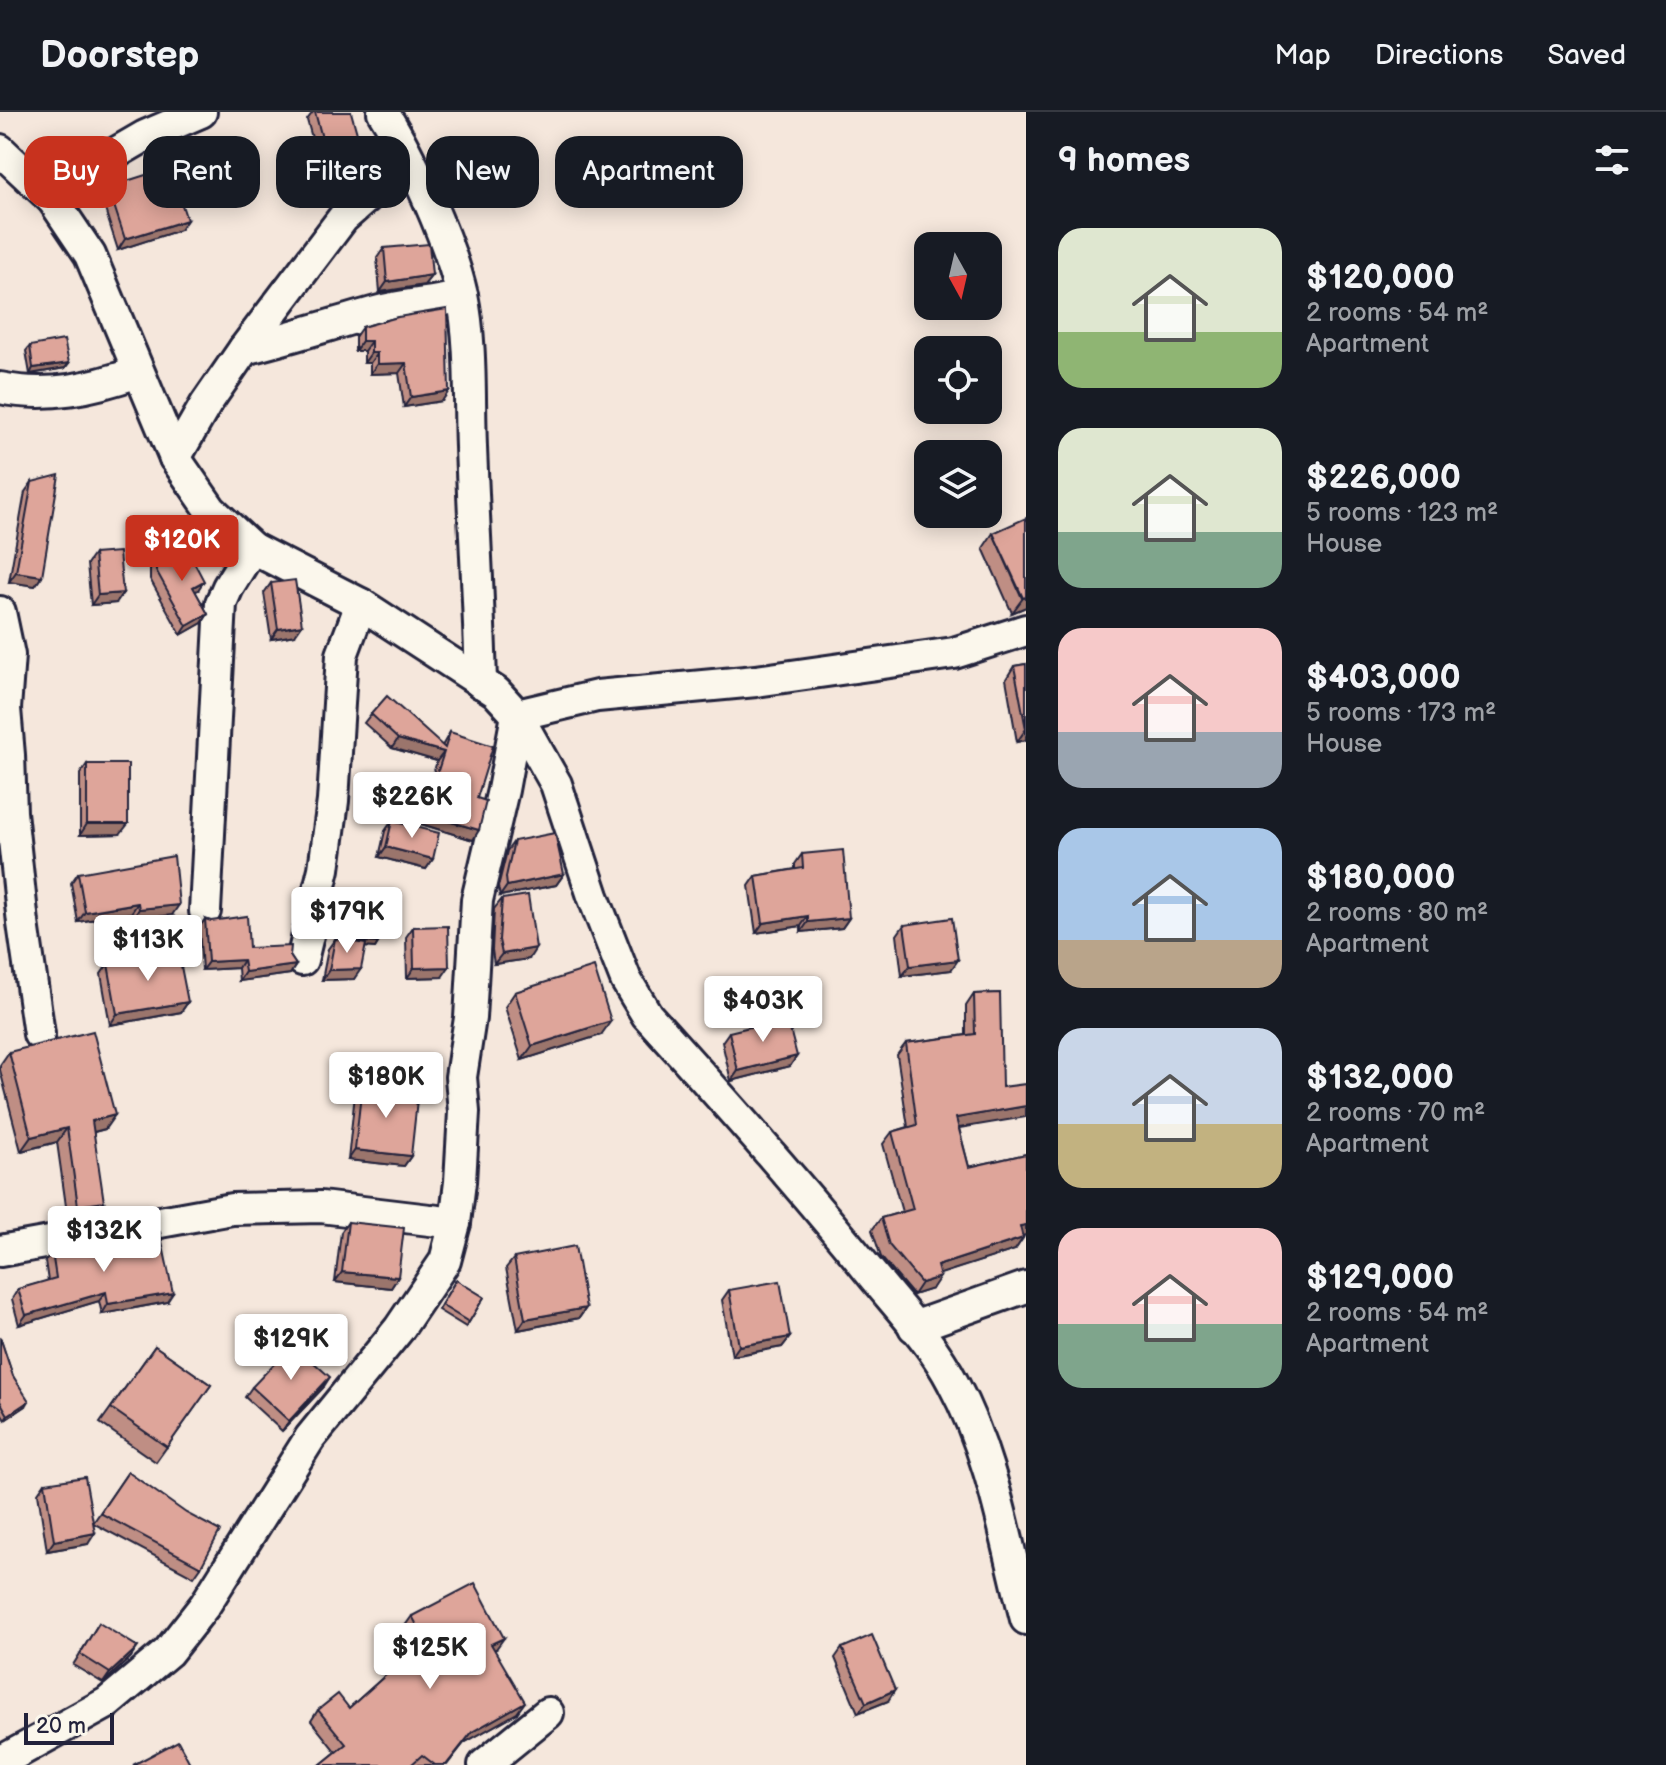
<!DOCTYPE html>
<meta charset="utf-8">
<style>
:root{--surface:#171b24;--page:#20242c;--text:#f1f3f6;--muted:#9ea1a6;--line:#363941;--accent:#c8321e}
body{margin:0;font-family:"Balsamiq Sans",sans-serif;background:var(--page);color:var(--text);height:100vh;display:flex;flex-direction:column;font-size:30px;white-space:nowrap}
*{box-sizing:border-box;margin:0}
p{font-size:26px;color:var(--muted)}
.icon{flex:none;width:44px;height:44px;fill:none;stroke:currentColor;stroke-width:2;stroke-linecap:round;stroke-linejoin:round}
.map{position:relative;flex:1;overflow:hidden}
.sheet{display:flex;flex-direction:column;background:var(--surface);width:640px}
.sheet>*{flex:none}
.guide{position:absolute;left:24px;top:24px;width:760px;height:72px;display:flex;gap:16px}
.needle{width:52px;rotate:172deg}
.tools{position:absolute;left:914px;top:120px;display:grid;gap:16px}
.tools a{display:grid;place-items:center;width:88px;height:88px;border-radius:16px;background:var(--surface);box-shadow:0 4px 20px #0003;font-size:40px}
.scale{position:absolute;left:24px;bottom:20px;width:90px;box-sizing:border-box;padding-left:8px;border:4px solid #22223b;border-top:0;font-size:22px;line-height:28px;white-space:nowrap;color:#22223b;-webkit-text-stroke:6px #fbf7ec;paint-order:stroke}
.price{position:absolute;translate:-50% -68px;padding:0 18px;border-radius:8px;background:#fff;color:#222;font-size:26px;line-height:52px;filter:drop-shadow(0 2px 4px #0008)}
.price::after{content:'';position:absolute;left:50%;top:48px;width:24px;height:18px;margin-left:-12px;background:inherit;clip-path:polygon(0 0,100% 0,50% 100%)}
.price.selected{background:var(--accent);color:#fff}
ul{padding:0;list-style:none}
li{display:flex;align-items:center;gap:24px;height:200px;padding:0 32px}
li span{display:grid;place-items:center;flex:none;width:224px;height:160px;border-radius:24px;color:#555}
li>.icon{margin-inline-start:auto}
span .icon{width:96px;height:96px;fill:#fffc;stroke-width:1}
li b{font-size:34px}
h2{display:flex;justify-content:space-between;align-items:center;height:96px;padding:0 32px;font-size:34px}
.tag{padding:0 28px;border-radius:24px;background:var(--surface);box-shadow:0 4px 20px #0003;font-size:28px;line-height:72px}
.tag.selected{background:var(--accent);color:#fff}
header{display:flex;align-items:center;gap:48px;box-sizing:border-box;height:112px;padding:0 40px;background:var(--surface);border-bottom:2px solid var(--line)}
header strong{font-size:38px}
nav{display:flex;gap:44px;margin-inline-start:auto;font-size:28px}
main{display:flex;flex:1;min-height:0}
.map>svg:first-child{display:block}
</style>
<header>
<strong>Doorstep</strong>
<nav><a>Map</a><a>Directions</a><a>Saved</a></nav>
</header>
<main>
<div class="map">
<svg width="1026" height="1653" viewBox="0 0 1026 1653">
<rect width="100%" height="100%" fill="#f5e7dc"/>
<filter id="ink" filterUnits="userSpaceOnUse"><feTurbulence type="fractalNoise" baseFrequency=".0125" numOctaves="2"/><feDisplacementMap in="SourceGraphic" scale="16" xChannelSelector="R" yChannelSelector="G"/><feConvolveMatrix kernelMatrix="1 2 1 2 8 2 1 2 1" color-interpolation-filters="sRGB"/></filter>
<g filter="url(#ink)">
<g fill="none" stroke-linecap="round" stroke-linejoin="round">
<defs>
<g id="minor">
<path d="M383,0C412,46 450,130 462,183C472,232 469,285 471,335C474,413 479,492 481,571"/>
<path d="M0,38L53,88L90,143L175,346L211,398L252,436L361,492L496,580L517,603L556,672L593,784L626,868L647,903C723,987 798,1071 869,1159C898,1195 932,1230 953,1271C993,1345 1005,1426 1026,1507"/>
<path d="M53,88L83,60L145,24L201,0"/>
<path d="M244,237C289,226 332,212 376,200C404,192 433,192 462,184"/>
<path d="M0,276C48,286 92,276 138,260"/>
<path d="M175,346L206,292L244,237L343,106L409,48"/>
<path d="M0,500L9,543L5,597L9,643L11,700L23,811L39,922"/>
<path d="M205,799L221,491L228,475L252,436"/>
<path d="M302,848L324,757L333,689L342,543L361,492"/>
<path d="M0,1139L232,1097L321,1095L455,1111"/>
<path d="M914,1215L1026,1175"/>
<path d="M0,1650L107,1591L168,1540L205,1493L310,1326L399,1217L445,1149L455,1111L460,1070L464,1000L461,965L470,906L477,788L503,678L517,603L597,584L756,569L954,541L1026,518"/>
<path d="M484,1653L548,1601"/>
</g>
</defs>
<use href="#minor" stroke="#22223b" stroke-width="36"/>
<use href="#minor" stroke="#fbf7ec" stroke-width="30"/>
</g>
<g fill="#bf8e84" stroke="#22223b" stroke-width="2">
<path d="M313,0H351L352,42L319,51L307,8Z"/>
<path d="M108,75L164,89L187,108L180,118L118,138L101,85Z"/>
<path d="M384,136L432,163L424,173L380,180L377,146Z"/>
<path d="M398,205L442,289L404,295L399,261L370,262V251H364V239H355V225L362,215Z"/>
<path d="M30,234L69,251L65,256L30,262L26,239Z"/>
<path d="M32,370L42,464L35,474L9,470L25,380Z"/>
<path d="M993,421L1026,495L1012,501L983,436Z"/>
<path d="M94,442L116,491L91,493L87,452Z"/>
<path d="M156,448L198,478L195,479L208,502L202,511L181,523L150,467V457Z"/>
<path d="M271,471L295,523L271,527L264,481Z"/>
<path d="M1026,552V628L1017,630L1006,567L1014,554Z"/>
<path d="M371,602L442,634L450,620L477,686L473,728L418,711L437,649L392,636L364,611Z"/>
<path d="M87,652L120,722L80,723V662Z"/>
<path d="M392,709L433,747L426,757L379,745L385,719Z"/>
<path d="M514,729L564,762L556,773L500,784L498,775L507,739Z"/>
<path d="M802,742L849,806L842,816L801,820V814L756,821L749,774L756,764L795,757V752Z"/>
<path d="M78,761L172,803L132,808L131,801L78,810L71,771Z"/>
<path d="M502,787L529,847L494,852L492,838L494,797Z"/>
<path d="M358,805L378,831L375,836L365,835L354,867L322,868L328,837L335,827L352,830L354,810Z"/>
<path d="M205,807L249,836L290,844L296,853L290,862L239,869L238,856L202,858L199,816Z"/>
<path d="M904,813L951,858L902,864L897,823Z"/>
<path d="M413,815L442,865L407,866L406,825Z"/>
<path d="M108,852L188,890L181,900L110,913L101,862Z"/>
<path d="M515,880L601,923L522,948L505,895Z"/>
<path d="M1000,881L959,1016L969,1055L1026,1042V1123L1023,1124V1126L1015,1138L939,1162L932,1177L913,1183L881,1145L872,1118L881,1106L902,1100L883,1032L892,1020L908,1015L897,943L906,931L966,923V894L974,882Z"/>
<path d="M729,920L797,944L790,954L731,969L722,930Z"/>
<path d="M9,940L105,1017L94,1020V1104L68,1108L57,1030L21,1039L0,958V953Z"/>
<path d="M362,972L411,1044L404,1054L348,1048L355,982Z"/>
<path d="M348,1110L398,1165L391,1176L335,1170L341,1120Z"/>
<path d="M52,1140L167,1190L102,1202L99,1189L19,1213L12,1187L18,1177L48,1169L45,1149Z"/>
<path d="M514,1146L586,1196L579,1206L518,1218L506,1156Z"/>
<path d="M456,1168L484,1185L466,1215L438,1198Z"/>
<path d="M729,1178L790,1225L782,1235L732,1244L722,1188Z"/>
<path d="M0,1225L13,1264L26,1294L5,1308L0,1300Z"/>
<path d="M155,1234L211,1273L156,1350L100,1311Z"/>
<path d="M252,1275L323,1276L282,1319L245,1285Z"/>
<path d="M128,1360L201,1455L194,1465L93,1411L88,1432L47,1439L38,1381L45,1371L93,1411Z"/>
<path d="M412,1504L496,1537L494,1538L517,1601L464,1631L447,1653H320L336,1640L311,1609L318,1598L349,1596L416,1536L404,1515Z"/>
<path d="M99,1511L131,1545L103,1571L73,1553Z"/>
<path d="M842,1536L888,1589L858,1601L835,1546Z"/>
</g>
<g fill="#9b746c" stroke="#22223b" stroke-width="2">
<path d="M360,32L352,42L319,51L326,41Z"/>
<path d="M187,108L180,118L118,138L125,127Z"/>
<path d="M432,163L424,173L380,180L387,170Z"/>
<path d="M362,229H371L364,239H355Z"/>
<path d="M371,241H377L370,251H364Z"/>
<path d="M69,251L65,256L30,262L33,256Z"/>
<path d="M406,251L399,261L370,262L377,252Z"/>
<path d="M449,279L442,289L404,295L411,285Z"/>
<path d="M16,460L42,464L35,474L9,470Z"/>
<path d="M204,469L198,478L187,484L193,475Z"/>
<path d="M123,481L116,491L91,493L98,483Z"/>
<path d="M1026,485V495L1012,501L1023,486Z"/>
<path d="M208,502L202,511L181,523L187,514Z"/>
<path d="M302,513L295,523L271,527L278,517Z"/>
<path d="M1026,617V628L1017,630Z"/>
<path d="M398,627L444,640L437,649L392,636Z"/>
<path d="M424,702L479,718L473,728L418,711Z"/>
<path d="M87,712H128L120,722L80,723Z"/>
<path d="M386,735L433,747L426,757L379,745Z"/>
<path d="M564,762L556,773L500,784L507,774Z"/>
<path d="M138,791L131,801L78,810L85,800Z"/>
<path d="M179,793L172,803L132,808L139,797Z"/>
<path d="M808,804L801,814L756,821L763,811Z"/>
<path d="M849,806L842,816L801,820L808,810Z"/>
<path d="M355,829L378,831L375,836L351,834Z"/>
<path d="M536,836L529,847L494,852L502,842Z"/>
<path d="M243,848L238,856L202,858L208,850Z"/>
<path d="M958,848L951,858L902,864L910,854Z"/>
<path d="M296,853L290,862L239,869L245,860Z"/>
<path d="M449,855L442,865L407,866L414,856Z"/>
<path d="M361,857L354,867L322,868L329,858Z"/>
<path d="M188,890L181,900L110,913L117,902Z"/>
<path d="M611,909L601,923L522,948L532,934Z"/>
<path d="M797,944L790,954L731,969L738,959Z"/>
<path d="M1026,994V1005L947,1018L956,1006Z"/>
<path d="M115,1003L105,1017L82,1023L92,1009Z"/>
<path d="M67,1016L57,1030L21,1039L31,1025Z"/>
<path d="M355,1038L411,1044L404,1054L348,1048Z"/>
<path d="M104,1090L94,1104L68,1108L78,1094Z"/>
<path d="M1026,1113V1123L1012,1126L1020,1114Z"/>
<path d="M1023,1126L1015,1138L928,1166L937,1154Z"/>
<path d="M342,1160L398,1165L391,1176L335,1170Z"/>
<path d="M940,1165L932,1177L913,1183L921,1171Z"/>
<path d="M106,1180L99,1189L19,1213L26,1203Z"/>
<path d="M173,1181L167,1190L102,1202L108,1192Z"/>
<path d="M586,1196L579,1206L518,1218L525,1207Z"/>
<path d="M790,1225L782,1235L732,1244L739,1234Z"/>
<path d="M330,1265L323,1276L282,1319L289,1309Z"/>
<path d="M29,1289L26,1294L5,1308L8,1303Z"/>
<path d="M95,1421L88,1432L47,1439L54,1429Z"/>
<path d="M504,1526L496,1537L484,1543L491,1532Z"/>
<path d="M138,1535L131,1545L103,1571L110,1561Z"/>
<path d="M895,1578L888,1589L858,1601L866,1591Z"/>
<path d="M525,1590L517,1601L464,1631L446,1653L472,1620Z"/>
</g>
<g fill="#dea59a" stroke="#22223b" stroke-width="2">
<path d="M315,0H351L360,32L326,41Z"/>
<path d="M155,60L164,89L179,84L187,108L125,127L108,75Z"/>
<path d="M429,132L432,163L387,170L384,136Z"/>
<path d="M447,197L449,279L411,285L406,251L377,252V241H371V229H362V215L398,205Z"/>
<path d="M64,228L69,251L33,256L30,234Z"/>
<path d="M59,363L42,464L16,460L32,370Z"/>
<path d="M1026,406V485L1023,486L993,421Z"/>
<path d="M185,433L204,469L193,475L208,502L187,514L156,458V448Z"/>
<path d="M119,440L123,481L98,483L94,442Z"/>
<path d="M295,468L302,513L278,517L271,471Z"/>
<path d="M1026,552V617L1014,554Z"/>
<path d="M387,584L445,636L450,620L493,634L477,686L486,689L479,718L424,702L444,640L398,627L371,602Z"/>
<rect x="87" y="652" width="41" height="60"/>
<path d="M392,709L439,721L433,747L386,735Z"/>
<path d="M555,721L564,762L507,774L506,765L514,729Z"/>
<path d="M843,738L849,806L808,810V804L763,811L756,764L803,756L802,742Z"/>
<path d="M174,744L179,793L139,797L138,791L85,800L78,761Z"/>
<path d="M528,783L536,836L502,842L499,828L502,787Z"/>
<path d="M247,804L249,836L291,834L290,844L296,853L245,860L243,848L208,850L205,807L211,809Z"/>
<path d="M358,805L381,808L378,831L355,829Z"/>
<path d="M952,806L958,848L910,854L904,813Z"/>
<path d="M448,814L449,855L414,856L413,815Z"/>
<path d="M335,827L366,832L361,857L329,858Z"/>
<path d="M178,839L188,890L117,902L108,852Z"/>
<path d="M594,855L611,909L532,934L515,880Z"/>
<path d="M1000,881L1002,975L1026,972V994L956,1006L969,1055L1026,1042V1113L1020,1114L1023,1126L937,1154L940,1165L921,1171L889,1133L881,1106L913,1097L892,1020L917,1013L906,931L975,922L974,882Z"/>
<path d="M787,906L797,944L738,959L729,920Z"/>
<path d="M93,919L115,1003L92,1009L104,1090L78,1094L67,1016L31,1025L9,940Z"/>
<path d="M362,972L418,979L411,1044L355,1038Z"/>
<path d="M348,1110L404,1116L398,1165L342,1160Z"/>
<path d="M160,1120L173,1181L108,1192L106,1180L26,1203L18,1177L56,1166L52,1140Z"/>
<path d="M575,1134L586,1196L525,1207L514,1146Z"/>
<path d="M456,1168L484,1185L469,1210L441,1193Z"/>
<path d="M780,1169L790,1225L739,1234L729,1178Z"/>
<path d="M0,1225L13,1264L29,1289L8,1303L0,1289Z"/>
<path d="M293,1232L330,1265L289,1309L252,1275Z"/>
<path d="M155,1234L211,1273L167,1335L111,1296Z"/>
<path d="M128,1360L186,1401L220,1419L201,1455L100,1401Z"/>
<path d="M85,1365L95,1421L54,1429L45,1371Z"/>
<path d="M475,1471L504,1526L491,1532L525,1590L472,1620L446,1653H435L422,1643L411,1653H320L346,1632L318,1598L338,1582L349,1596L425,1528L412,1504Z"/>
<path d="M99,1511L138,1535L110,1561L80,1542Z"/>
<path d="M872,1523L895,1578L866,1591L842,1536Z"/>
<path d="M178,1629L191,1653H133Z"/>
</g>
</g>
</svg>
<div class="tools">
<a><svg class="needle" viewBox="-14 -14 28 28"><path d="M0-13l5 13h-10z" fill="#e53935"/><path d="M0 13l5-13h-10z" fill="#9ea1a6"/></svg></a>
<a><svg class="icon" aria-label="locate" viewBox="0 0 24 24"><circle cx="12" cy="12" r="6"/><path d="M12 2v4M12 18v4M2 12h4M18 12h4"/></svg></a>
<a><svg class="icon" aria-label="layers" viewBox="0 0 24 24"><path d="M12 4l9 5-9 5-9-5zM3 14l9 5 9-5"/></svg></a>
</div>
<div class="scale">20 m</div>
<b class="price selected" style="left:182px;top:471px">$120K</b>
<b class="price" style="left:412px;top:728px">$226K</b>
<b class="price" style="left:347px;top:843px">$179K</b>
<b class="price" style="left:148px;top:871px">$113K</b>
<b class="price" style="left:763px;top:932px">$403K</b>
<b class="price" style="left:386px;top:1008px">$180K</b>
<b class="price" style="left:104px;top:1162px">$132K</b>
<b class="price" style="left:291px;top:1270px">$129K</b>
<b class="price" style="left:430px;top:1579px">$125K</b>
<div class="guide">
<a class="tag selected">Buy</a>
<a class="tag">Rent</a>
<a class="tag">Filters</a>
<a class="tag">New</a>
<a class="tag">Apartment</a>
</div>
</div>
<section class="sheet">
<h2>9 homes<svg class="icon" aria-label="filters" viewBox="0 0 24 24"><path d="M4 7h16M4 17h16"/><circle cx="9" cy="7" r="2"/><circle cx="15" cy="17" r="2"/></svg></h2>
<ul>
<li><span style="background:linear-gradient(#dfe7d0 65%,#8fb573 0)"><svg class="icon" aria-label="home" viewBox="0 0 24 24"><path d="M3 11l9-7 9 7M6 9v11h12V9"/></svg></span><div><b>$120,000</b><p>2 rooms · 54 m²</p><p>Apartment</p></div></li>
<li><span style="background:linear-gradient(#dfe7d0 65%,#7fa58c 0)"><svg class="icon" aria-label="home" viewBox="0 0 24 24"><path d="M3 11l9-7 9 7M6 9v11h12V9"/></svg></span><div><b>$226,000</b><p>5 rooms · 123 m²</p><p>House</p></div></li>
<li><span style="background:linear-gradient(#f6c9c9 65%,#9aa5b1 0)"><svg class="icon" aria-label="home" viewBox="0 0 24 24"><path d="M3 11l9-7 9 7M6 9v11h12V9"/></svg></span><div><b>$403,000</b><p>5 rooms · 173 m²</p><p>House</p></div></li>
<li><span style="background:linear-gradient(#a9c7e8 70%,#b9a48a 0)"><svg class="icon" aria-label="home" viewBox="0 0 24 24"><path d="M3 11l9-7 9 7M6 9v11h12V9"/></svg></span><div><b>$180,000</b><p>2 rooms · 80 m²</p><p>Apartment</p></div></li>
<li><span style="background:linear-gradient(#c9d6e8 60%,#c2b280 0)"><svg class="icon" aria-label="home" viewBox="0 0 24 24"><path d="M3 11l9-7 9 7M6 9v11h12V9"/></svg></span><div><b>$132,000</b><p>2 rooms · 70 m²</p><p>Apartment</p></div></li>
<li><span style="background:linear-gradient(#f6c9c9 60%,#7fa58c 0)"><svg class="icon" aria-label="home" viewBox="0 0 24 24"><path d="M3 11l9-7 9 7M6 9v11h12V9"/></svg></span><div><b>$129,000</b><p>2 rooms · 54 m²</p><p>Apartment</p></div></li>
</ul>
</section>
</main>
